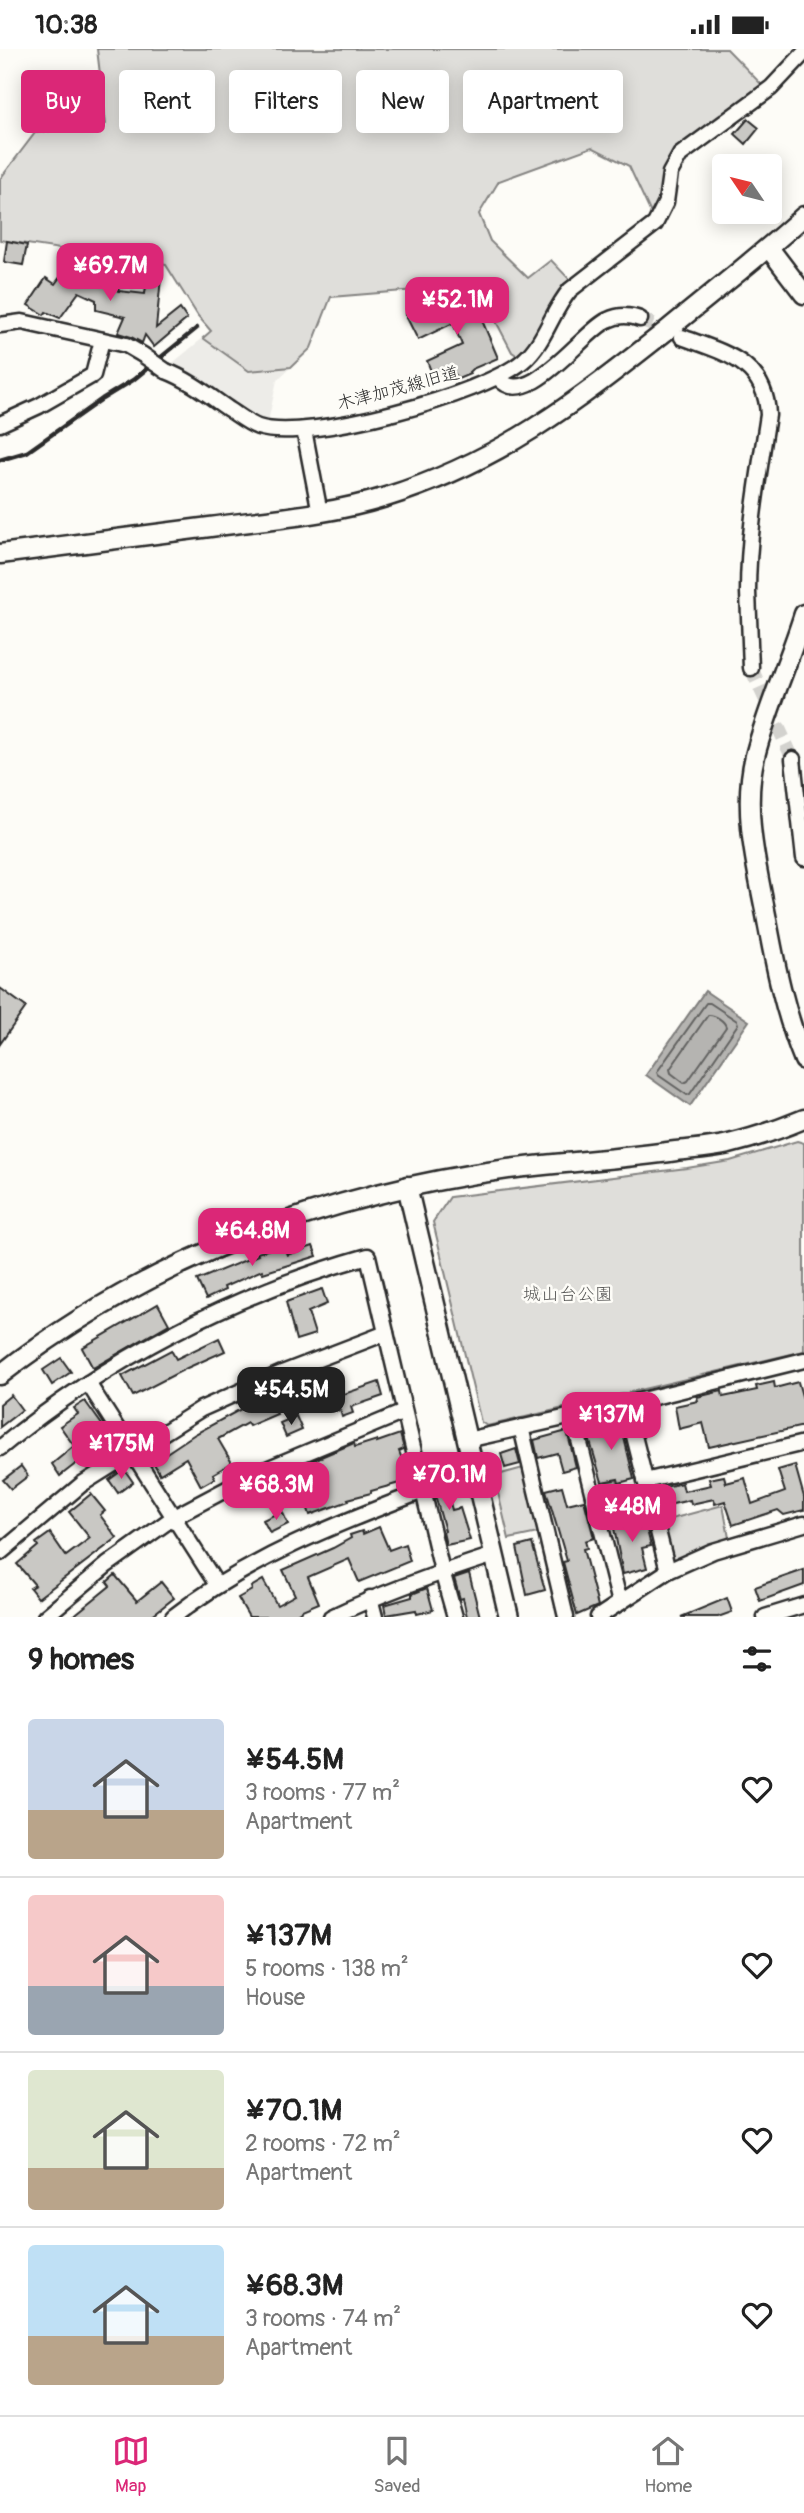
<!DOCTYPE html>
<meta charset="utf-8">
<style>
:root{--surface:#fff;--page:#f2f2f2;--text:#222;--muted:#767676;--line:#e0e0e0;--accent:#db2777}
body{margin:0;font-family:Pangolin,"Klee One",sans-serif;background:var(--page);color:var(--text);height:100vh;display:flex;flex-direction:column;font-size:26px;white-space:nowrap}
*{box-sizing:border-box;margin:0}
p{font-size:23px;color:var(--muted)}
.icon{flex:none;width:38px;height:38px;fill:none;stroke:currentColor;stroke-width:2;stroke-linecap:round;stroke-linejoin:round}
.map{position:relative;height:1568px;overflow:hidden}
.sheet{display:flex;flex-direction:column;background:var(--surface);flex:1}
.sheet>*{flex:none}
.guide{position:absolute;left:21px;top:21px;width:763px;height:63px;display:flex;gap:14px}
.needle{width:46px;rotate:305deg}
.fabs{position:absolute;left:712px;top:105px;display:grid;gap:14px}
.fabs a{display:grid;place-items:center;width:70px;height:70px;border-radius:7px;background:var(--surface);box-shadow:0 4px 18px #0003;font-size:35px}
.price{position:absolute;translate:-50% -60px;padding:0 16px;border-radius:14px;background:var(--accent);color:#fff;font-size:23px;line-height:46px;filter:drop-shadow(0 2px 4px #0008)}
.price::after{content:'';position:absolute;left:50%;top:42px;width:21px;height:16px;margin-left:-10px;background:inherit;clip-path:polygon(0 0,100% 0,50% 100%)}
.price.on{background:#222;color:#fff}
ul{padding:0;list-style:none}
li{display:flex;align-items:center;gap:21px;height:175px;padding:0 28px}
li+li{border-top:2px solid var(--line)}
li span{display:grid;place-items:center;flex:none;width:196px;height:140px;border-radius:7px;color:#555}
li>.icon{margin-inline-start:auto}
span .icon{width:84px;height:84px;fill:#fffc;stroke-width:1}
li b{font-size:30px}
h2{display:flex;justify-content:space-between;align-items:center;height:84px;padding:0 28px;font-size:30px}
.tag{padding:0 24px;border-radius:7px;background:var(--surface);box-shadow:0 4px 18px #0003;font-size:24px;line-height:63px}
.tag.on{background:var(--accent);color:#fff}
.status{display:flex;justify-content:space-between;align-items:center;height:49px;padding:0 35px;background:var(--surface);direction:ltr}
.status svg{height:19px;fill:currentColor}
.tab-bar{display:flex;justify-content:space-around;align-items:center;height:98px;border-top:2px solid var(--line);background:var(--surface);font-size:19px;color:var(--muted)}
.tab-bar a{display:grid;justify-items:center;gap:4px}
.tab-bar .on{color:var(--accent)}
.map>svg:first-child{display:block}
</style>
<div class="status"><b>10:38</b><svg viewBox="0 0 49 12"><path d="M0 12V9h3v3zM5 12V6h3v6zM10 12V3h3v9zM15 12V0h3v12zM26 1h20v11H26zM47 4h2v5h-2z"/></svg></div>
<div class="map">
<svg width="804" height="1568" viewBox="0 0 804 1568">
<rect width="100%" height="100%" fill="#fdfcf7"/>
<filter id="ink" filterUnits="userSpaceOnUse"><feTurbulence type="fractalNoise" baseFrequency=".0143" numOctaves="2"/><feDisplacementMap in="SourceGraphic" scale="14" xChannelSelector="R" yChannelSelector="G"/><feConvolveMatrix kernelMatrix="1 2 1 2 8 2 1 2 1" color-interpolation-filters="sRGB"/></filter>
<g filter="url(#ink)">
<path fill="#edece8" d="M203,289L249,322L291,318L277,331L268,373L257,372L169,317Z"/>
<g fill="#dfdeda" stroke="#858482" stroke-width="2">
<path d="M97,0H727L765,39L679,101L653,169L629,117L592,98L499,132L479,165L490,192L528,229L551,211L572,233L528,300L518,307L512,303L477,236L331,248L311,299L291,318L249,322L203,289L211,282L198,267L166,216L0,191V130L35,84L106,75Z"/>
<path d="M797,1092L804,1094V1302L487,1377L481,1373L433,1173L450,1148L687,1119L730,1112Z"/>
<path d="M523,1419L538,1484L509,1490L494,1427Z"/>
<path d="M617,1431L625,1463L604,1467L596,1437Z"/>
<path d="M723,1456L729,1489L676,1511L669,1508L660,1473Z"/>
</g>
<path fill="#b5b4b1" stroke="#7e7d7b" stroke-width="2" d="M705,942L749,972L690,1057L646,1026Z"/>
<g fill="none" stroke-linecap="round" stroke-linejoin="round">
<g stroke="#626261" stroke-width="2">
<path d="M706,954H710L737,972L738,975L690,1045L687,1046L658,1026L657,1023Z"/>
<path d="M708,966C714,965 725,972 726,978L688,1032L684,1034L671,1024L670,1020Z"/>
</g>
</g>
<g fill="#c9c8c4" stroke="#2b2b2b" stroke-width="2">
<path d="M748,70L759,79L746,95L735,85Z"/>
<path d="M7,192L27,196L23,216L4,213Z"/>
<path d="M68,217L89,231L93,221L103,226L104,221L123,226L118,242L145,245L147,228L161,229L156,279L180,260L187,270L154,298L145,286L142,294L131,288L118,284L125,268L96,261V251L79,243L60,269L46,263L44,266L28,256L46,229L55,235Z"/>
<path d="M477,251L479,256L485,254L490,265L481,269L498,309L472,320L469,323L470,325L458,330L452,320L433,327L427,312L462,296L453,274L418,291L405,265L425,254L430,265L433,263L434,266L466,253L467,255Z"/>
<path d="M0,939L26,958L0,995Z"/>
<path d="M283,1196L287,1206L313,1197L317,1207L263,1224L262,1221L224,1238L225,1241L206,1250L197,1231L258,1206L257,1204Z"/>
<path d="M322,1240L327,1255L308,1263L315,1285L296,1291L286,1253Z"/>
<path d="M158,1255L169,1275L93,1319L82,1299Z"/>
<path d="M219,1289L225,1302L187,1319L133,1347L122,1327L171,1301L176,1310Z"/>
<path d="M61,1309L71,1323L52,1336L43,1321Z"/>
<path d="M379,1333L383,1347L351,1358L353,1364L342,1368L340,1361L337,1362L332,1349Z"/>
<path d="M774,1333L775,1339L798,1333L804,1354V1377L709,1398L703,1374L679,1380L675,1357L698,1352L697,1348L722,1342L723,1348L757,1341L756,1337Z"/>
<path d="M11,1346L22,1361L0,1378V1355Z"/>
<path d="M269,1347L277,1365L249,1377L247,1374L218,1390L232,1414L213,1425L215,1429L201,1437L186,1409L160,1425L153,1413L195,1385L241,1360L238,1354L251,1348L253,1354Z"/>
<path d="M85,1352L115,1394L102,1403L101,1401L78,1413L60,1427L52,1415L74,1397L60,1377L78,1365L74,1359Z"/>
<path d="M296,1367L302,1381L286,1388L280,1374Z"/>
<path d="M620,1372L634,1430L619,1434L618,1430L602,1433L586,1379Z"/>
<path d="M567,1382L576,1418L562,1422L557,1404L538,1409L534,1391Z"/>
<path d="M400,1385L404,1400L399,1402L410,1431L371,1442V1444L348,1450L349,1452L310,1466L301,1439L297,1442L295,1438L274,1448L268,1435L309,1416V1413L354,1394L355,1398L377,1391V1393Z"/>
<path d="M516,1400L520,1415L505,1419L501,1405Z"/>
<path d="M795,1416L804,1448V1461L784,1466L778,1461L733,1476L725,1452L715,1455L714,1450L691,1455L690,1451L664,1457L661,1439L682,1434L684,1442L711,1436L709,1430L724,1427L726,1434L745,1429L752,1455L785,1443L778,1421Z"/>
<path d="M21,1417L28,1427L11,1440L3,1431Z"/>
<path d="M124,1420L133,1433L118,1444L109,1431Z"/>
<path d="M441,1421L452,1461L460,1459L470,1491L446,1496L443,1483L445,1482L429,1424Z"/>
<path d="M562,1437L567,1455L584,1451L594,1489L585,1492L587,1499L583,1500L598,1557L577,1566L563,1513L567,1512L546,1441Z"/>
<path d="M91,1445L105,1462L100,1466L117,1489L38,1549L30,1539L35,1536L17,1515L38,1497L36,1494L50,1484L66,1507L90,1489L69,1463Z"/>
<path d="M282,1462L288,1475L270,1484L263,1471Z"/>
<path d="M639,1466L642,1478L646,1477L651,1497L642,1499L647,1519L623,1525L613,1474Z"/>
<path d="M379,1478L389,1501L405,1495L410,1512L359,1533L349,1510L308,1528L319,1554L302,1561L293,1568H249L238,1549L252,1541L251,1538L263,1531L277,1556L295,1546L283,1521L333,1499L351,1489L350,1486L362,1482L363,1485Z"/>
<path d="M532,1494L545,1541L527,1546L517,1498Z"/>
<path d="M804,1521V1536L760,1552L755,1538Z"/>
<path d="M469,1524L480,1568H467L463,1549L460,1550L454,1529Z"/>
<path d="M115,1526L137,1552L161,1533L174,1549L150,1568H72L110,1537L107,1533Z"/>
<path d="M427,1539L433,1561L417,1565L416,1561L386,1566L384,1556L412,1548V1545Z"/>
<path d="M727,1549L732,1563L718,1568H681Z"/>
</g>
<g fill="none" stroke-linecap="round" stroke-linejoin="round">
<g stroke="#d3d2ce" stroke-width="14" stroke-dasharray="14 7" stroke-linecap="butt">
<path d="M640,270L675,284"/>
<path d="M751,619L793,710"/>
</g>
<defs>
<g id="minor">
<path d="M0,276L22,273L126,296L143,306"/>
<path d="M682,288C725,304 766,313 768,366C759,425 748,484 748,543C749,569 750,594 751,619"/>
<path d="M166,322C188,330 211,348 230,361C239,367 248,374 258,378C308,394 483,346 523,312C546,292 551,263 570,241L655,175L666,153L670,124L680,106L771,39L804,4"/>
<path d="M498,328C526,365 582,283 608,271C618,266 629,266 640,270"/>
<path d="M0,375L39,357L93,326L102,291"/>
<path d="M304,381L320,464"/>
<path d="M793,710L804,809"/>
<path d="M88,1334L217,1536"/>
<path d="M626,1355L668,1522"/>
<path d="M573,1367L620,1554"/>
<path d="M521,1378L566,1568"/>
<path d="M467,1391L626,1355L804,1311"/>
<path d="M0,1399C107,1310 233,1245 368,1207L442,1522L455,1568"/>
<path d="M645,1432L804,1394"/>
<path d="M0,1504L82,1435L201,1360L282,1324L386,1284"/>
<path d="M370,1549L375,1568"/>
<path d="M45,1568L107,1516L174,1468L257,1424L404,1363"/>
<path d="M173,1568C247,1510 336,1475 423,1442"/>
<path d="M331,1568C384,1543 438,1524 494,1506"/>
<path d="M598,1568L668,1522L713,1502L804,1475"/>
<path d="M765,1568L804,1556"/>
</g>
<g id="tertiary">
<path d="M769,199L804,245"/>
<path d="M0,505C70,496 140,487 210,478C269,470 329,466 386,448C499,413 575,354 666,282C712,244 760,207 804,167"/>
<path d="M804,565C789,613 767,659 755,707C742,759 756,815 766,866C775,916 785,965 804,1011"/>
<path d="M407,1137L509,1568"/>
<path d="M0,1326C147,1211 324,1145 508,1120C564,1113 620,1110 676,1102C694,1100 712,1099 729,1095C754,1089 780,1080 804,1070"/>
</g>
</defs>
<use href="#minor" stroke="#2b2b2b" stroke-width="19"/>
<use href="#tertiary" stroke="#2b2b2b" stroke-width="23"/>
<use href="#minor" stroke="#fdfcf7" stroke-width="14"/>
<use href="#tertiary" stroke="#fdfcf7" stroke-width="18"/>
<path stroke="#2b2b2b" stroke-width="4.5" d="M0,411L27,403L102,350L133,331L197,279"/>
<defs>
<path id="minor-bridge" d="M143,306L166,322"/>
</defs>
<use href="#minor-bridge" stroke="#2b2b2b" stroke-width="19" stroke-linecap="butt"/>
<use href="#minor-bridge" stroke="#fdfcf7" stroke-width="14"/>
</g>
</g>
<g text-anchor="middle" stroke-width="5" stroke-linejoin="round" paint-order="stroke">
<g font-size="18" fill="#2b2b2b" stroke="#fdfcf7">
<text transform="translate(398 339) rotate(-15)" y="6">木津加茂線旧道</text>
</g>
<g font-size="18" fill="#585857" stroke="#fdfcf7">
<text x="568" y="1251">城山台公園</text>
</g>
</g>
</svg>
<div class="fabs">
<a><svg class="needle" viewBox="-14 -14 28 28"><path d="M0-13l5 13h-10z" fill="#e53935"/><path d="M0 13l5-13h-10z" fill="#767676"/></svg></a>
</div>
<b class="price" style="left:110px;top:254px">¥69.7M</b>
<b class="price" style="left:457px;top:288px">¥52.1M</b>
<b class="price" style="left:252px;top:1219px">¥64.8M</b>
<b class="price on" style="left:291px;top:1378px">¥54.5M</b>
<b class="price" style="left:611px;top:1403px">¥137M</b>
<b class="price" style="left:121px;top:1432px">¥175M</b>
<b class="price" style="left:449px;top:1463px">¥70.1M</b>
<b class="price" style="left:276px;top:1473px">¥68.3M</b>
<b class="price" style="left:632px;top:1495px">¥48M</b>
<div class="guide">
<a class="tag on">Buy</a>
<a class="tag">Rent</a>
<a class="tag">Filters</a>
<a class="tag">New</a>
<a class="tag">Apartment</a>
</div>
</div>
<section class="sheet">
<h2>9 homes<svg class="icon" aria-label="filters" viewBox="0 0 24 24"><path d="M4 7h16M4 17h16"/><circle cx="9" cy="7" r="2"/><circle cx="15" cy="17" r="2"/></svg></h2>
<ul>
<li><span style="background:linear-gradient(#c9d6e8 65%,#b9a48a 0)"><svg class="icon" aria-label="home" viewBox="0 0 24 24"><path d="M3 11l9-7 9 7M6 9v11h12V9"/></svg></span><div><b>¥54.5M</b><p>3 rooms · 77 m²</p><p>Apartment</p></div><svg class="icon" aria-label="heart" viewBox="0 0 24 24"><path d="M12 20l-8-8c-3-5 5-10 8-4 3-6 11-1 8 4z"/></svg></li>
<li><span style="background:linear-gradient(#f6c9c9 65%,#9aa5b1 0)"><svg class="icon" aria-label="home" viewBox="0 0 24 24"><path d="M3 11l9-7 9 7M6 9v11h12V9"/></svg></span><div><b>¥137M</b><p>5 rooms · 138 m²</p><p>House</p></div><svg class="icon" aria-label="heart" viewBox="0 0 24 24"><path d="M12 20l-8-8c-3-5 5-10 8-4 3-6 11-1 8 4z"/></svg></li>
<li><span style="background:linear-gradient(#dfe7d0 70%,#b9a48a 0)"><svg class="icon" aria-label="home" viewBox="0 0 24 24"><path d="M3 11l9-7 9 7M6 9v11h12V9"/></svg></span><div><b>¥70.1M</b><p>2 rooms · 72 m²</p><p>Apartment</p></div><svg class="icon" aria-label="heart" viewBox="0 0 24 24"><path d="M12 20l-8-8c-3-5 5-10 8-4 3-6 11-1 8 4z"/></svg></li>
<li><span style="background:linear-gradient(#bfe0f5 65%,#b9a48a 0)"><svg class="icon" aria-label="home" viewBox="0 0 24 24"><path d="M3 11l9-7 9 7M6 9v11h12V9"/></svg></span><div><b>¥68.3M</b><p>3 rooms · 74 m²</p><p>Apartment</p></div><svg class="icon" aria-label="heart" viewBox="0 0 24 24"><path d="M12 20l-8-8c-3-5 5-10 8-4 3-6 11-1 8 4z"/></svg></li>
</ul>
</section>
<nav class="tab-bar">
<a class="on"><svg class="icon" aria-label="map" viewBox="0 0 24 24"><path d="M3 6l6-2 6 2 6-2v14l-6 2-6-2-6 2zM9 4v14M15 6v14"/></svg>Map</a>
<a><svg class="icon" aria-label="saved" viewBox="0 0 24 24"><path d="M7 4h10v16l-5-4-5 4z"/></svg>Saved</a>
<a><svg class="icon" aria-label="home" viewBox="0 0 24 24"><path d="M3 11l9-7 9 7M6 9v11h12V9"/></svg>Home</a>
</nav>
